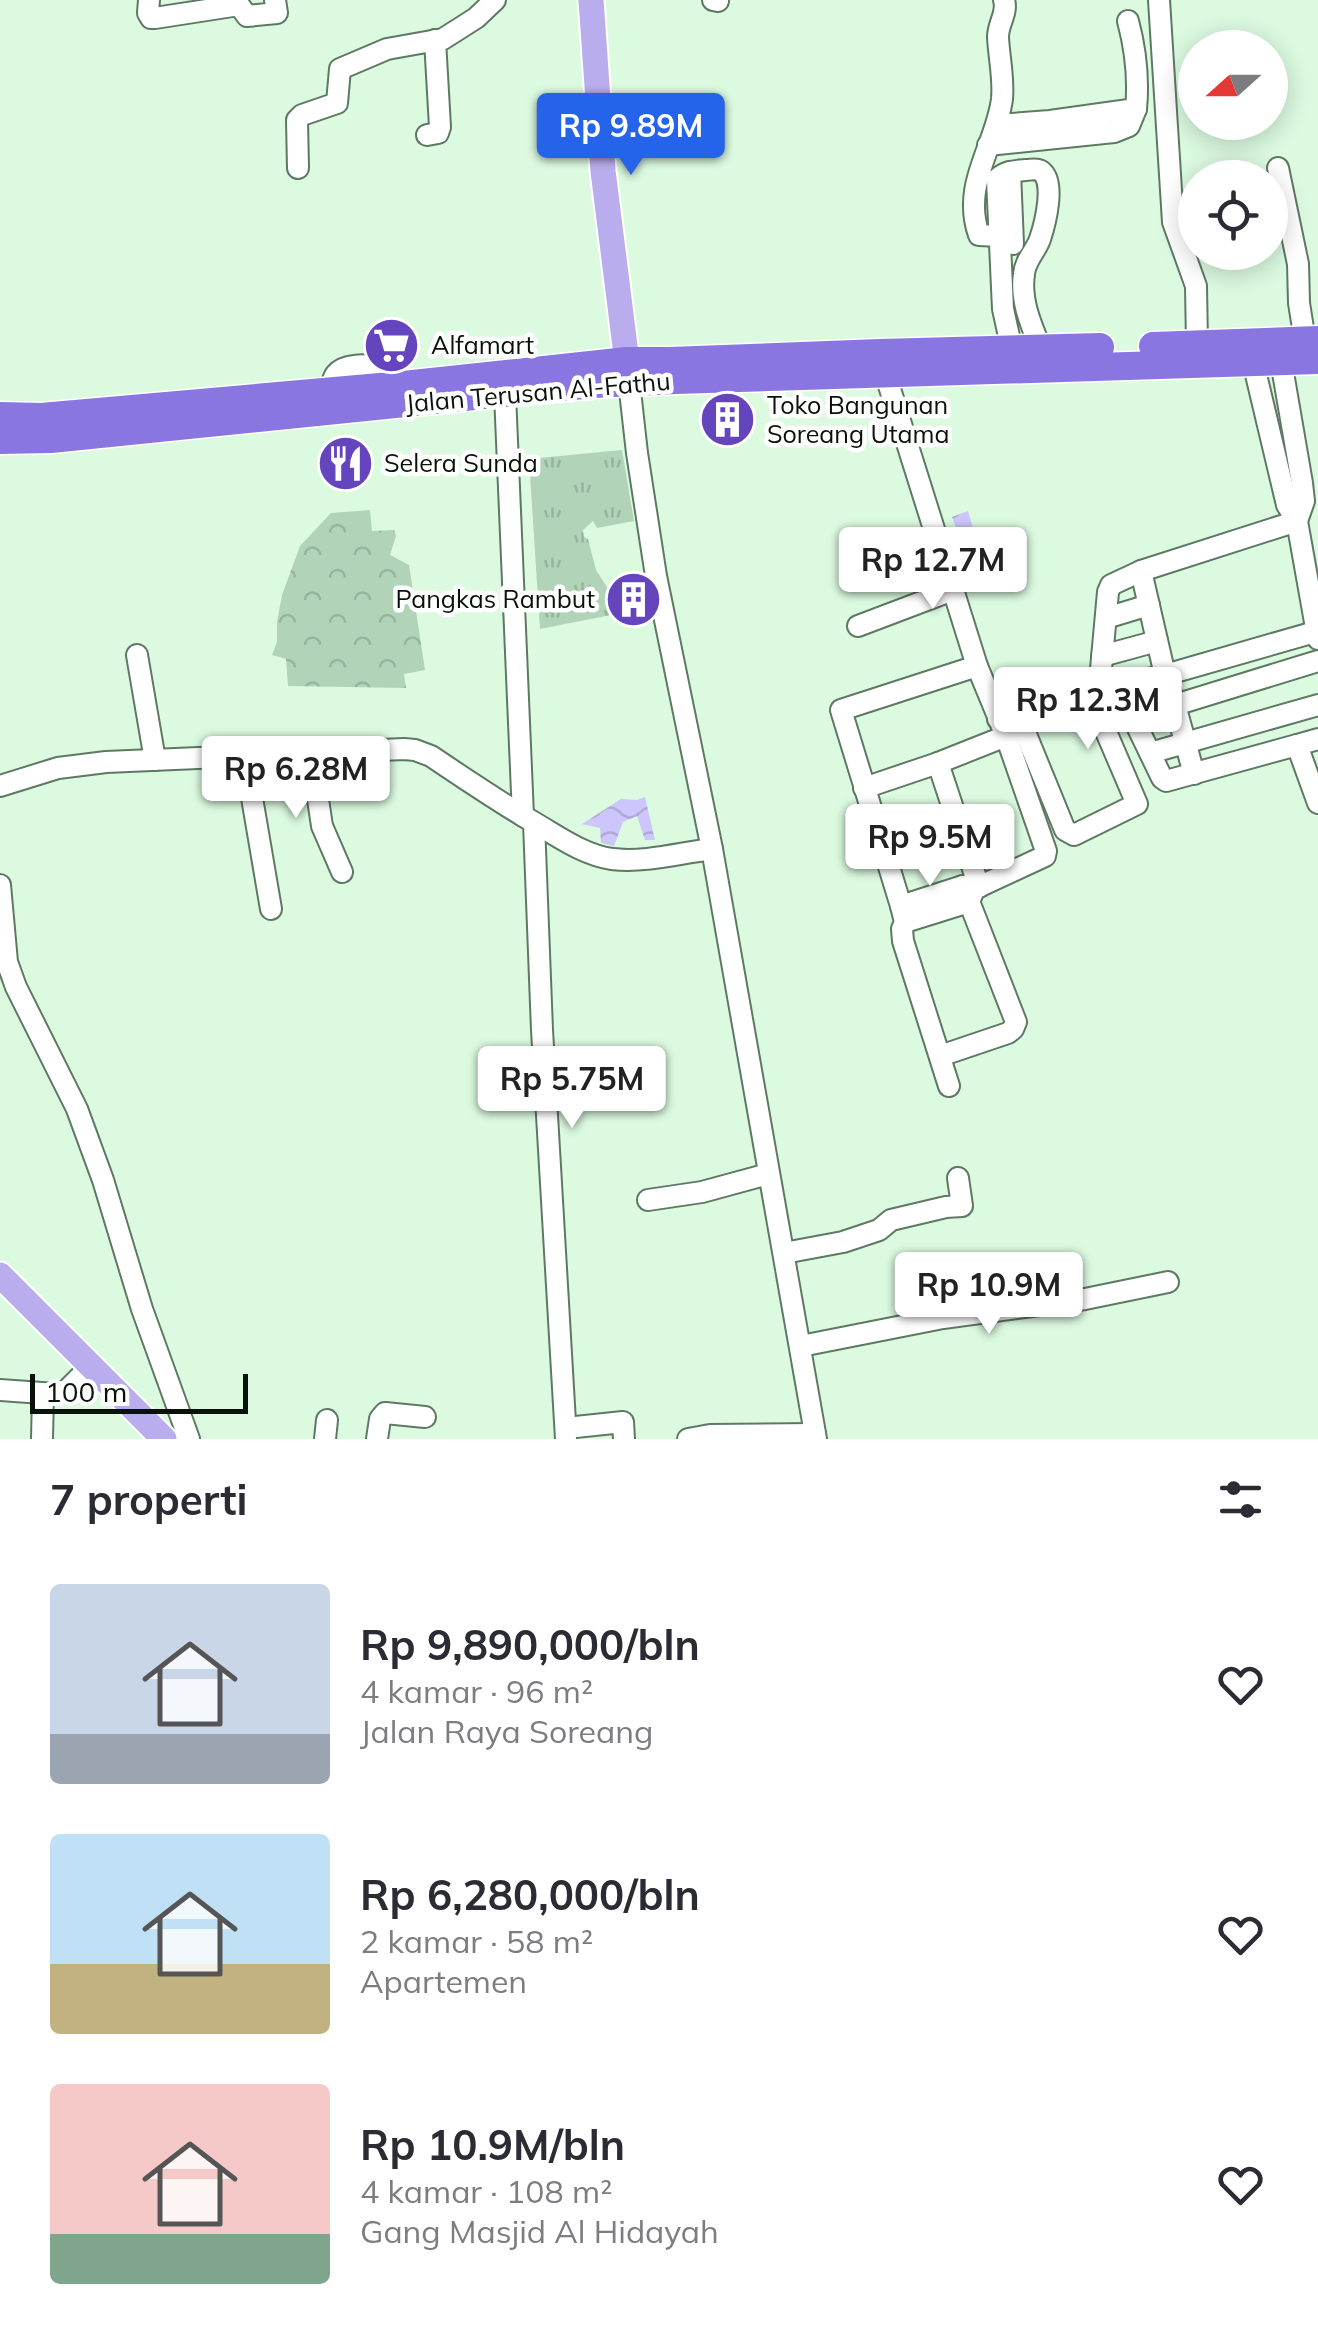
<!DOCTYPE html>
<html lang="id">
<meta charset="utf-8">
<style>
:root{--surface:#fff;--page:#f7f7f7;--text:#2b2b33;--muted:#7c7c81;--accent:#2563eb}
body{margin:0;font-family:Mulish,sans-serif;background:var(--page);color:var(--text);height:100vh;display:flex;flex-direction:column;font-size:38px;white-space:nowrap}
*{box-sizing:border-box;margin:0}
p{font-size:32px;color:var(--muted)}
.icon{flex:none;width:55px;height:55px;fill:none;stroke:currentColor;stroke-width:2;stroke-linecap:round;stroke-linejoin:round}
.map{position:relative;height:1439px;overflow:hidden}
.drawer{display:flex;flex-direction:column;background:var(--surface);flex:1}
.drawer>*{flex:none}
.needle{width:65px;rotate:249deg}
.fabs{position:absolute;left:1178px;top:30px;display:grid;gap:20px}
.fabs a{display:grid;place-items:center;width:110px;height:110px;border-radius:50%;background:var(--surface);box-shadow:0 5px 25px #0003;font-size:50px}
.scale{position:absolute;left:30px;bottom:25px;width:218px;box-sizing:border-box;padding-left:10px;border:5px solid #08120a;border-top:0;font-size:28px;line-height:35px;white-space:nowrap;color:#08120a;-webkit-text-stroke:8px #fefefe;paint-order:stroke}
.price{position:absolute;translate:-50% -85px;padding:0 22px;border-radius:10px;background:#fff;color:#222;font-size:32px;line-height:65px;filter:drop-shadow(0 2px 5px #0008)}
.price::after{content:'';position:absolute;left:50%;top:60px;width:30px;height:22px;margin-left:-15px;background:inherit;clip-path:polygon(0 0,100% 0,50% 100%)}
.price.current{background:var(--accent);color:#fff}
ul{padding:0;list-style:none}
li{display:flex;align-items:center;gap:30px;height:250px;padding:0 50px}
li span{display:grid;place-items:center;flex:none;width:280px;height:200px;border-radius:10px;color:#555}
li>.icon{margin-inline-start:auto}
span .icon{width:120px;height:120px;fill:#fffc;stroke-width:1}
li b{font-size:42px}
h2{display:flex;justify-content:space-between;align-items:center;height:120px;padding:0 50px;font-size:42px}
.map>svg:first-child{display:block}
</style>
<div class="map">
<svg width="1318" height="1439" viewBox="0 0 1318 1439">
<defs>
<pattern id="grass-tufts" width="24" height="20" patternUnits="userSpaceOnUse" patternTransform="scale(2.5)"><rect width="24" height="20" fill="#b1d4b8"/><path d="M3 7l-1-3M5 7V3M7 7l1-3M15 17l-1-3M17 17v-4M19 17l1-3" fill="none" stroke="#97b59d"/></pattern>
<pattern id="forest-crowns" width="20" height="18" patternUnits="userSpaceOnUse" patternTransform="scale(2.5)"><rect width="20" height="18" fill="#b1d4b8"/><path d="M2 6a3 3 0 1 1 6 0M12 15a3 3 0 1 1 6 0" fill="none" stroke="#97b59d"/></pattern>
<pattern id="water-waves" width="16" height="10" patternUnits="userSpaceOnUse" patternTransform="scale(2.5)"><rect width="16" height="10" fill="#cdc6fd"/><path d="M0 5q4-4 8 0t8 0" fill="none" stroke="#afa9d8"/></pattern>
</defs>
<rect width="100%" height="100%" fill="#dbfae0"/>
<path fill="url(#grass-tufts)" d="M622,450L634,521L597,528L593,521L583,530L584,537L588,539L596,570L607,587L611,615L540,629L529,459Z"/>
<path fill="url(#forest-crowns)" d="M370,510L372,531L394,530L396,536L390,555L409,565L425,670L404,674L406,688L288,686L286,659L272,655L277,642V622L282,595L300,546L331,513Z"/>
<g fill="url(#water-waves)">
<path d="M968,511L975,536L961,541L952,517Z"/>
<path d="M645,797L655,840H645L637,816L623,822L614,846L601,843L600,828L582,824L621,799L637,800Z"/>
</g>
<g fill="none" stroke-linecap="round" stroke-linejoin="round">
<defs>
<g id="minor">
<path d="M149,0L148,13L151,18H155L239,5L247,16L277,13L275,0"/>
<path d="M713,0L718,1"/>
<path d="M1159,0L1173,222L1196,286L1197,344"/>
<path d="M997,125L1050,121L1136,109C1139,78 1136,51 1128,21"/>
<path d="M427,135L438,133L440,127L435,40"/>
<path d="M988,145L1114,132L1129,126L1136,109"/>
<path d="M298,168L297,120L302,115L337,103L340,69L387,49L443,39L476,18L495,0"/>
<path d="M1278,168L1298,264L1299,303L1305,341"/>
<path d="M1010,172L1013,244"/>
<path d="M999,236L979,235C961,184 996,146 1002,99C1004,78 999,58 998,37C998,23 1008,13 1004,0"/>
<path d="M1012,350L1003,309L997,179C1006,171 1014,171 1026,170C1031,170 1037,168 1041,171C1056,182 1045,224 1040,239C1036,251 1025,260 1024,274C1020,300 1031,325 1041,349"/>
<path d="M1281,361L1302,483L1304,501L1297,521"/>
<path d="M1253,362L1287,505L1297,521L1318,639"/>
<path d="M629,382L637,453L656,576L712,849L816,1439"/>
<path d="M331,391C332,385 332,379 336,374C343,365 368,362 378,370C383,375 383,379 383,386"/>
<path d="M505,394L523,816"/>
<path d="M1297,521L1141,571L1165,675L1175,705L1318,661"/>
<path d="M1141,571L1111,585L1108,592L1101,669L1104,677L1134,720L1175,705L1194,774"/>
<path d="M1106,618L1149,605"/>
<path d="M858,626L953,590"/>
<path d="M137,655L155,760"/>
<path d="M1102,656L1157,641"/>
<path d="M1112,688L1165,675L1318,631"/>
<path d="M998,719C1019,709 1063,683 1085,687L1089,692L1137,804L1074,835L1065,830L1016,710"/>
<path d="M1134,720L1162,778L1166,781L1297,745L1318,803"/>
<path d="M1297,745L1318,739"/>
<path d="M311,753L322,826L342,872"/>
<path d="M1150,753L1318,705"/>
<path d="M245,757L271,909"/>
<path d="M938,763L979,887"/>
<path d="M0,786L58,768L106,762L404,749L415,750L431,756C465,779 499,802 535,823C559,837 584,855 612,859C644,863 680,853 712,849"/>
<path d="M864,788L938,763L1006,736L977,666L885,373"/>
<path d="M534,823L542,1030L566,1439"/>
<path d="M0,885L7,962L16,987L77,1109L103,1180L142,1309L189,1439"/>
<path d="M974,889L1045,856L1046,851L1006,736"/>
<path d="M901,906L963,886"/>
<path d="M905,922L969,902L973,892"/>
<path d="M940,1056L1008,1033L1013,1029L1016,1022L963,886"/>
<path d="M949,1086L903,941L902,929L905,922L901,906L841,710L977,666"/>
<path d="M648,1200L702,1192L768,1174"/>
<path d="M784,1253L843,1242L879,1230L891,1220L946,1207L962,1206L958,1178"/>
<path d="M801,1346L943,1318L1085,1299L1168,1282"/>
<path d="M0,1390L56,1394L65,1392L91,1366"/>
<path d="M566,1428L623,1422L624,1439"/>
<path d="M42,1439L43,1394"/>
<path d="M325,1439L327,1420"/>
<path d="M377,1439L380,1419L385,1413L425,1417"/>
<path d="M688,1439L710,1435L815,1434"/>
</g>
<g id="major">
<path d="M591,0L603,171L629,378"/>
<path d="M0,1275L164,1439"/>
</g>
<g id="highway">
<path d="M1153,346L1318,340"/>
<path d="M0,416L41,417L403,385L627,361H669L880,353L1100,347"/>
<path d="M0,440L51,439L593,384L676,380L1318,360"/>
</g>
</defs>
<use href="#minor" stroke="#5e7963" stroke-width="24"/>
<use href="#major" stroke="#fff" stroke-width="29"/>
<use href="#highway" stroke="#fff" stroke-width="31"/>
<use href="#minor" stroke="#fff" stroke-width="20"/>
<use href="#major" stroke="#b9aded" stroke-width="25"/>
<use href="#highway" stroke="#8a76e1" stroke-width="28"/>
</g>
<defs>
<symbol id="supermarket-disc" viewBox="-11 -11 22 22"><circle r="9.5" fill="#6445be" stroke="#fefefe"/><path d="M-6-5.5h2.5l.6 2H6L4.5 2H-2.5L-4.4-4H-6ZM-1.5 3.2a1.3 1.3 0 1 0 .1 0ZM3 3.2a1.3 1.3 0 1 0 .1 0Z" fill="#fff"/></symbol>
<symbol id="building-disc" viewBox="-11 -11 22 22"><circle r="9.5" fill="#6445be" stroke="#fefefe"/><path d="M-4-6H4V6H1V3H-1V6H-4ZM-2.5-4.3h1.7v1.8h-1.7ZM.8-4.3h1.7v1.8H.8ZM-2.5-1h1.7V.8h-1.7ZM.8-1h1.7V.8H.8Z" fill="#fff"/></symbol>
<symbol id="restaurant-disc" viewBox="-11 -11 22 22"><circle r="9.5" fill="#6445be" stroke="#fefefe"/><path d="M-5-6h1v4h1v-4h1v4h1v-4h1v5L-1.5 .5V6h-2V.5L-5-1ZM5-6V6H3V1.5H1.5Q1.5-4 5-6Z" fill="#fff"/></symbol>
</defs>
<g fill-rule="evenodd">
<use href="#supermarket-disc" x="360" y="314" width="63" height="63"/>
<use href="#building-disc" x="696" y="388" width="63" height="63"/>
<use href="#restaurant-disc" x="314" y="432" width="63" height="63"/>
<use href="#building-disc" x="602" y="568" width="63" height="63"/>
</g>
<g text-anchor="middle" stroke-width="9" stroke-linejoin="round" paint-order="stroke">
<g font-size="25" fill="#08120a" stroke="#fefefe" text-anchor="start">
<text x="431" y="354">Alfamart</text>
<text x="767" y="414">Toko Bangunan<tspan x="767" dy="29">Soreang Utama</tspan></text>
<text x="384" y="472">Selera Sunda</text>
<text x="595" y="608" text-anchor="end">Pangkas Rambut</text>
</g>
<g font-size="25" fill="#08120a" stroke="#fefefe">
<text transform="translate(538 392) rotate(-5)" y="9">Jalan Terusan Al-Fathu</text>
</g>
</g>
</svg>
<div class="fabs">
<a><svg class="needle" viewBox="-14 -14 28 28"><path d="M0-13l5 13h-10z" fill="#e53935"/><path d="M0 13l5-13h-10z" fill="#7c7c81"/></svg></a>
<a><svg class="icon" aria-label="locate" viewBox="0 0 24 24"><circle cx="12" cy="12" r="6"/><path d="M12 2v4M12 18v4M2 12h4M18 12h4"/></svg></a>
</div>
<div class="scale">100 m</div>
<b class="price current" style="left:631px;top:178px">Rp 9.89M</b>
<b class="price" style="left:933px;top:612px">Rp 12.7M</b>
<b class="price" style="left:1088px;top:752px">Rp 12.3M</b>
<b class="price" style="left:296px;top:821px">Rp 6.28M</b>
<b class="price" style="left:930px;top:889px">Rp 9.5M</b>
<b class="price" style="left:572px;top:1131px">Rp 5.75M</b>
<b class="price" style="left:989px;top:1337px">Rp 10.9M</b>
</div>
<section class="drawer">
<h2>7 properti<svg class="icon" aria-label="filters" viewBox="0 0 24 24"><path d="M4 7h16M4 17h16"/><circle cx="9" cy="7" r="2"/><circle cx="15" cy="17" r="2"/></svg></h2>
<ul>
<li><span style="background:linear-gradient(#c9d6e8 75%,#9aa5b1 0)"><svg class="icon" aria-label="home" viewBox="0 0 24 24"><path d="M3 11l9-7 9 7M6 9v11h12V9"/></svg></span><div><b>Rp 9,890,000/bln</b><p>4 kamar · 96 m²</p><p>Jalan Raya Soreang</p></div><svg class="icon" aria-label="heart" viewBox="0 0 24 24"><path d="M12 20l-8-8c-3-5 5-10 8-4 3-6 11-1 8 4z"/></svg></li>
<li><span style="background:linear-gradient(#bfe0f5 65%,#c2b280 0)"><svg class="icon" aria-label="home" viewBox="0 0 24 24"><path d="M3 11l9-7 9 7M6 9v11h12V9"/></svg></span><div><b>Rp 6,280,000/bln</b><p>2 kamar · 58 m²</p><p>Apartemen</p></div><svg class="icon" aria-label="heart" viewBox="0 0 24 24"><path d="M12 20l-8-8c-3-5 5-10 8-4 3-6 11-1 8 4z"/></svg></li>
<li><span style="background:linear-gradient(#f6c9c9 75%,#7fa58c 0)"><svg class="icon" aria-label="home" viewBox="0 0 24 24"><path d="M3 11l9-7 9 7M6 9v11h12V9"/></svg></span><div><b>Rp 10.9M/bln</b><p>4 kamar · 108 m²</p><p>Gang Masjid Al Hidayah</p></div><svg class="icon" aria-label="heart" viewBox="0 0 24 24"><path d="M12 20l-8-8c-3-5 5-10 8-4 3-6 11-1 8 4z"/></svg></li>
</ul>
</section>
